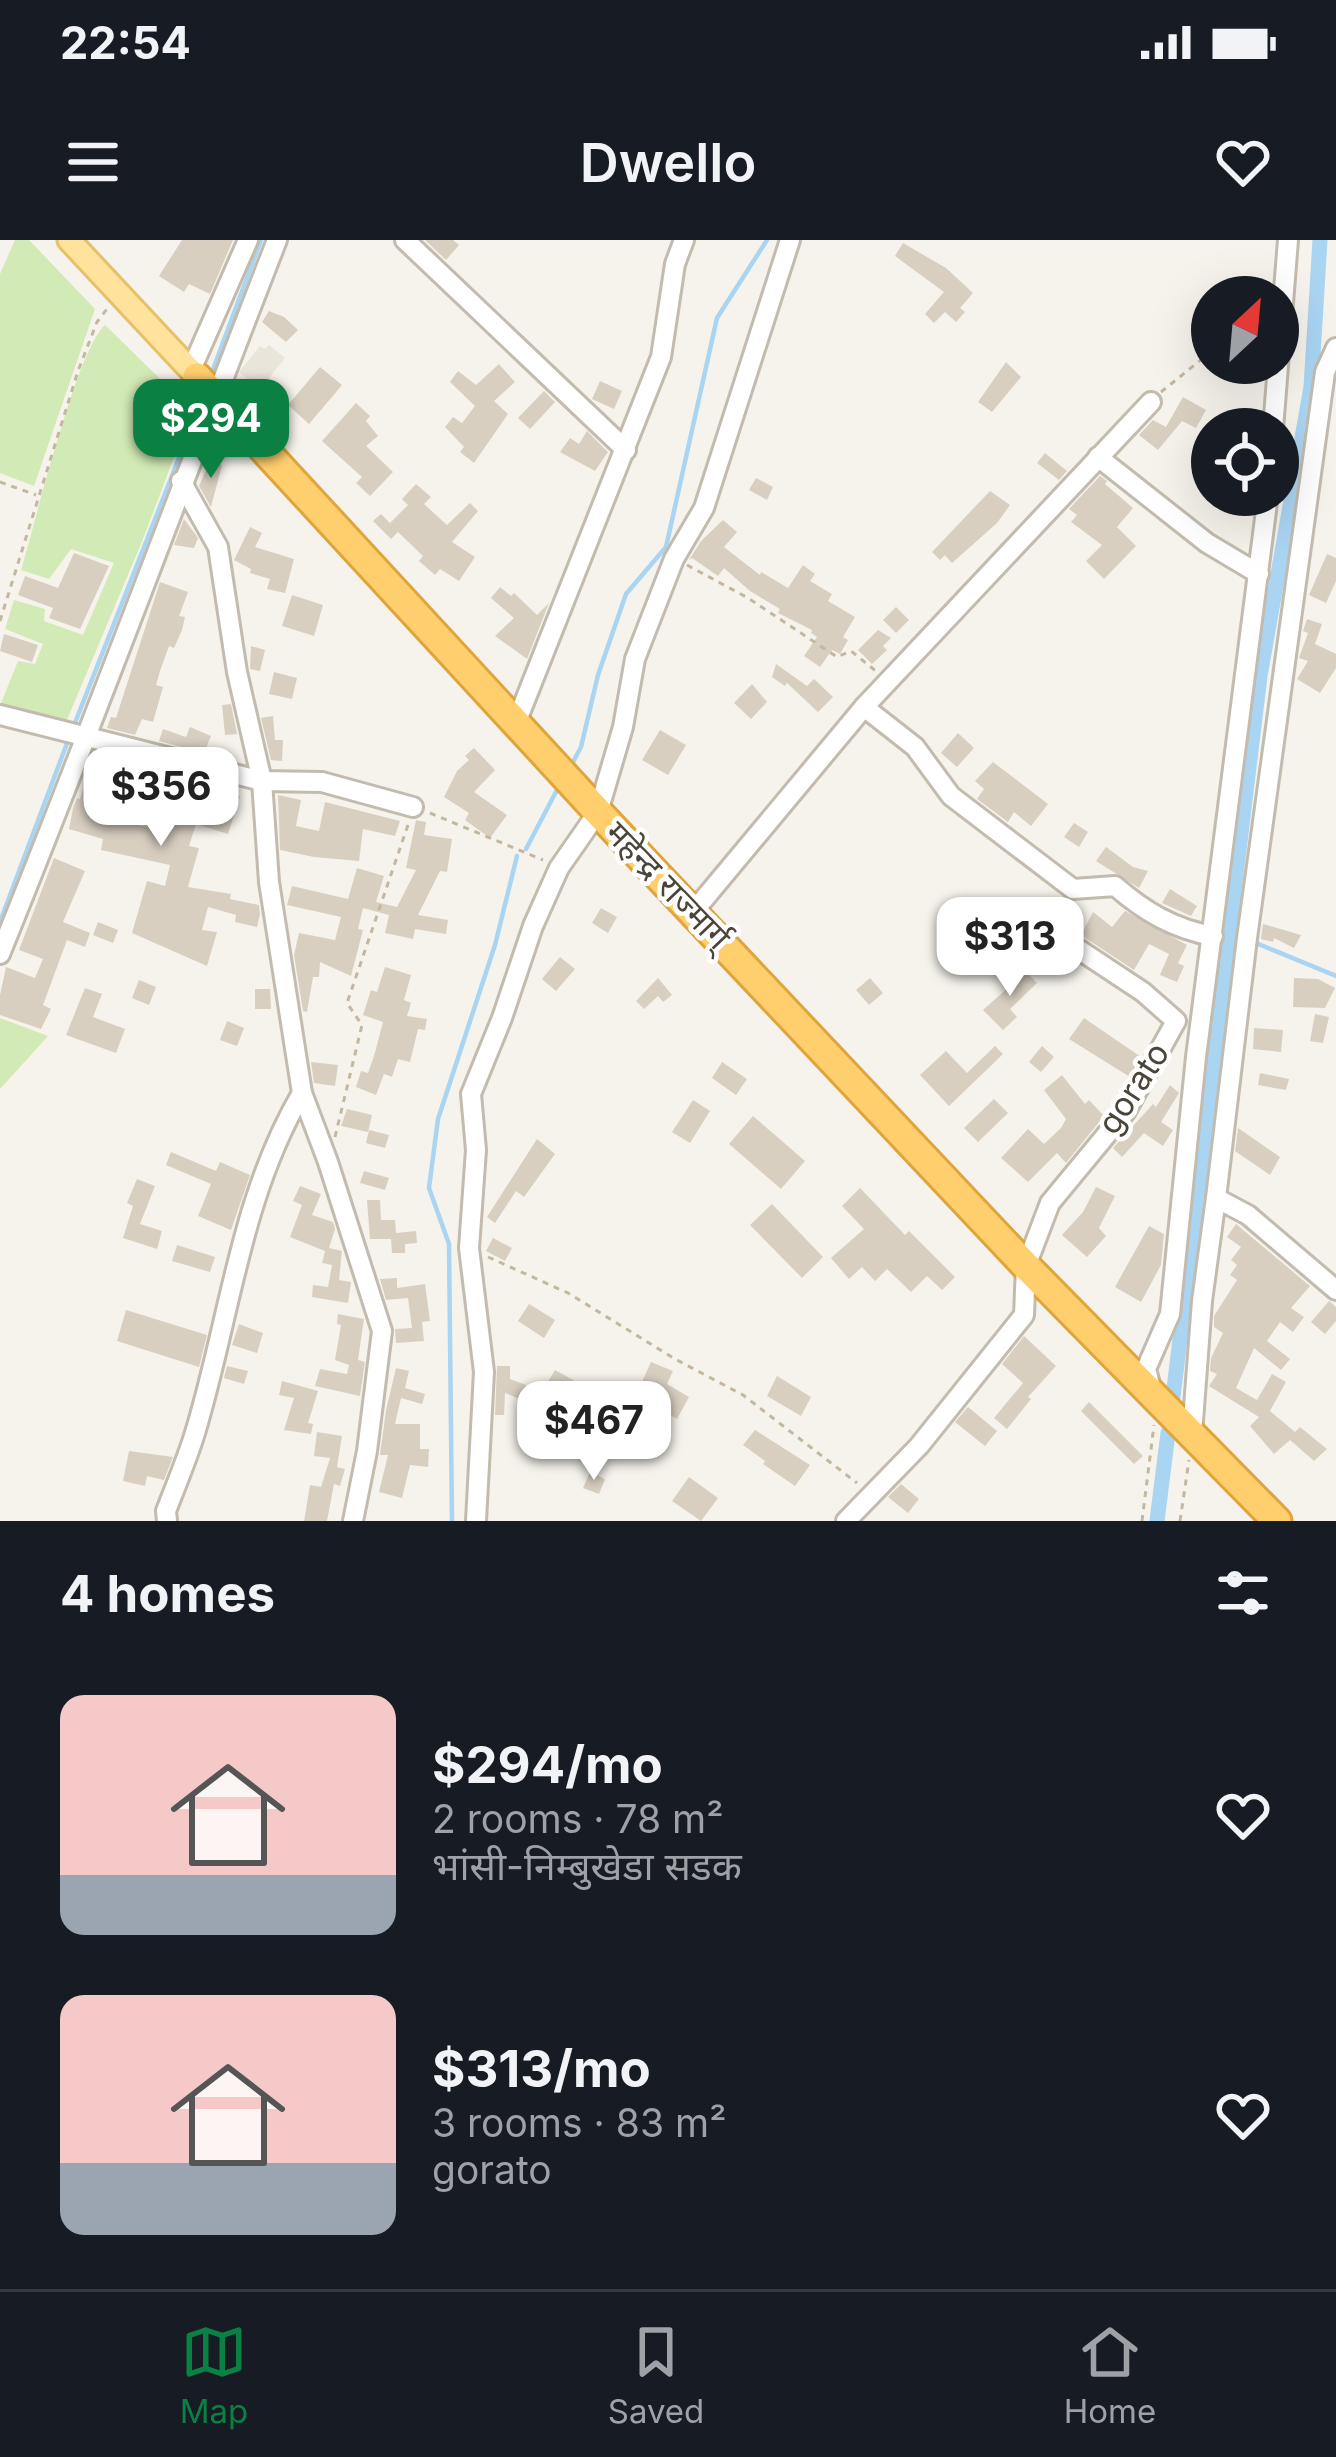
<!DOCTYPE html>
<meta charset="utf-8">
<style>
:root{--surface:#171b24;--page:#242831;--text:#f1f3f6;--muted:#9ea1a6;--line:#363941;--accent:#0b8043}
body{margin:0;font-family:Inter,"Noto Sans Devanagari",sans-serif;background:var(--page);color:var(--text);height:100vh;display:flex;flex-direction:column;font-size:45px;white-space:nowrap}
*{box-sizing:border-box;margin:0}
p{font-size:39px;color:var(--muted)}
.icon{flex:none;width:66px;height:66px;fill:none;stroke:currentColor;stroke-width:2;stroke-linecap:round;stroke-linejoin:round}
.map{position:relative;height:1281px;overflow:hidden}
.panel{display:flex;flex-direction:column;background:var(--surface);flex:1}
.panel>*{flex:none}
.needle{width:78px;rotate:26deg}
.controls{position:absolute;left:1191px;top:36px;display:grid;gap:24px}
.controls a{display:grid;place-items:center;width:108px;height:108px;border-radius:50%;background:var(--surface);box-shadow:0 12px 48px #0002;font-size:60px}
.price{position:absolute;translate:-50% -102px;padding:0 27px;border-radius:24px;background:#fff;color:#222;font-size:39px;line-height:78px;filter:drop-shadow(0 3px 6px #0008)}
.price::after{content:'';position:absolute;left:50%;top:72px;width:36px;height:27px;margin-left:-18px;background:inherit;clip-path:polygon(0 0,100% 0,50% 100%)}
.price.on{background:var(--accent);color:#fff}
ul{padding:0;list-style:none}
li{display:flex;align-items:center;gap:36px;height:300px;padding:0 60px}
li span{display:grid;place-items:center;flex:none;width:336px;height:240px;border-radius:24px;color:#555}
li>.icon{margin-inline-start:auto}
span .icon{width:144px;height:144px;fill:#fffc;stroke-width:1}
li b{font-size:51px}
h2{display:flex;justify-content:space-between;align-items:center;height:144px;padding:0 60px;font-size:51px}
.status{display:flex;justify-content:space-between;align-items:center;height:84px;padding:0 60px;background:var(--surface);direction:ltr}
.status svg{height:33px;fill:currentColor}
header{display:flex;justify-content:space-between;align-items:center;height:156px;padding:0 60px;background:var(--surface);font-size:54px;font-weight:600}
.menu{display:flex;justify-content:space-around;align-items:center;height:168px;border-top:3px solid var(--line);background:var(--surface);font-size:33px;color:var(--muted)}
.menu a{display:grid;justify-items:center;gap:6px}
.menu .on{color:var(--accent)}
.map>svg:first-child{display:block}
</style>
<div class="status"><b>22:54</b><svg viewBox="0 0 49 12"><path d="M0 12V9h3v3zM5 12V6h3v6zM10 12V3h3v9zM15 12V0h3v12zM26 1h20v11H26zM47 4h2v5h-2z"/></svg></div>
<header><svg class="icon" aria-label="menu" viewBox="0 0 24 24"><path d="M4 6h16M4 12h16M4 18h16"/></svg>Dwello<svg class="icon" aria-label="heart" viewBox="0 0 24 24"><path d="M12 20l-8-8c-3-5 5-10 8-4 3-6 11-1 8 4z"/></svg></header>
<div class="map">
<svg width="1336" height="1281" viewBox="0 0 1336 1281">
<rect width="100%" height="100%" fill="#f6f3ec"/>
<path fill="#eae5da" d="M269,105L285,118L260,149L239,132L260,106L265,109Z"/>
<g fill="#d2eab5">
<path d="M15,0H29L95,69L34,246L0,233V34Z"/>
<path d="M105,85L192,170L141,304L66,482L0,466L18,421L35,424L43,404L5,389L14,360L45,369L44,381L83,395L114,323L71,309L49,339L21,330C35,284 77,109 105,85Z"/>
<path d="M0,778L48,796L0,849Z"/>
</g>
<g fill="none" stroke-linecap="round" stroke-linejoin="round">
<g stroke="#a9d4f2" stroke-width="4.5">
<path d="M211,135L261,0"/>
<path d="M73,488L203,157"/>
<path d="M571,526L581,507L598,435L626,354L666,307L717,78L767,0"/>
<path d="M526,609L559,546"/>
<path d="M0,682L69,498"/>
<path d="M1256,703L1336,736"/>
<path d="M452,1281L449,1004L429,948L438,879L495,705L517,616"/>
</g>
<g stroke="#a9d4f2" stroke-width="15">
<path d="M1173,1157L1260,436L1311,147L1320,0"/>
<path d="M1157,1281L1168,1193"/>
</g>
</g>
<g fill="#d8cfc1" fill-rule="evenodd">
<path d="M182,0H233L210,54L189,44L184,52L159,36Z"/>
<path d="M425,0H453L459,5L446,20Z"/>
<path d="M903,3L946,28L973,53L960,68L965,72L956,82L945,72L934,83L925,74L944,52L895,16Z"/>
<path d="M269,71L284,77L298,90L286,102L262,82Z"/>
<path d="M1006,122L1021,137L992,172L978,162Z"/>
<path d="M499,124L515,142L494,161L508,174L474,223L460,212L464,207L445,187L453,177L462,183L475,166L450,142L458,131L476,145Z"/>
<path d="M320,127L342,145L309,184L288,165Z"/>
<path d="M600,141L622,151L614,169L592,159Z"/>
<path d="M544,151L555,162L530,189L518,178Z"/>
<path d="M1183,157L1206,170L1196,188L1182,181L1158,210L1139,195L1153,180L1166,187Z"/>
<path d="M356,163L370,176L366,181L378,196L366,206L393,232L370,256L356,243L362,237L322,201Z"/>
<path d="M587,191L608,212L595,231L560,212L570,198L579,204Z"/>
<path d="M1045,213L1067,231L1059,240L1037,223Z"/>
<path d="M210,221L222,225L211,267L199,246Z"/>
<path d="M1100,236L1107,241L1105,244L1133,268L1117,287L1136,306L1104,339L1086,321L1102,305L1071,282L1077,275L1069,269Z"/>
<path d="M756,238L773,247L767,260L749,250Z"/>
<path d="M416,244L431,257L424,264L447,285L470,263L478,271L452,302L475,317L459,341L440,329L435,335L419,321L423,316L398,292L391,299L373,281L381,274L390,283L408,265L402,259Z"/>
<path d="M990,251L1010,265L997,283L952,323L945,315L940,320L932,312Z"/>
<path d="M184,279L198,298L194,308L174,305Z"/>
<path d="M723,280L737,292L724,307L760,335L761,332L788,348L803,325L815,334L810,341L832,354L828,361L855,377L843,397L848,400L840,414L832,410L820,427L804,416L817,397L811,393L812,390L778,373L780,369L750,351L724,328L718,336L692,318L689,320L701,301Z"/>
<path d="M250,287L262,293L255,307L294,319L285,353L267,349L270,339L250,333L251,329L234,320Z"/>
<path d="M74,313L109,326L80,389L49,378L53,368L18,355L25,336L58,348Z"/>
<path d="M1327,314L1336,318V341L1326,363L1309,355Z"/>
<path d="M160,342L188,352L179,376L185,377L182,390L174,408L169,406L160,431L156,445L163,447L153,482L142,479L135,495L107,488L111,477L116,478Z"/>
<path d="M500,347L511,356L514,353L537,375L549,363L527,419L495,396L514,378L491,358Z"/>
<path d="M292,355L323,365L314,396L282,386Z"/>
<path d="M896,367L909,380L896,393L883,380Z"/>
<path d="M1307,379L1322,384L1315,404L1336,414V428L1320,453L1297,439L1308,421L1299,418L1308,393L1303,391Z"/>
<path d="M878,390L891,398L883,406L887,410L872,424L858,410Z"/>
<path d="M4,394L38,405L32,422L0,411Z"/>
<path d="M251,406L265,410L260,431L250,429Z"/>
<path d="M776,424L807,446L814,439L833,457L818,472L787,443L785,446L772,437Z"/>
<path d="M274,432L297,438L292,459L269,454Z"/>
<path d="M752,444L767,462L751,479L734,463Z"/>
<path d="M231,464L237,494L225,495L222,465Z"/>
<path d="M273,476L275,500H283L282,521L271,520L261,478Z"/>
<path d="M190,487L211,496L204,513L159,501L163,489L186,497Z"/>
<path d="M660,490L686,505L668,535L642,520Z"/>
<path d="M958,493L974,508L957,527L941,513Z"/>
<path d="M474,508L495,530L474,552L507,575L490,598L465,580L469,573L444,557L457,531L469,520L465,516Z"/>
<path d="M93,517L160,533L159,539L192,549L193,546L210,551L211,548L240,556L228,594L196,584L189,606L199,608L188,647L231,654L230,659L259,665L260,674L257,687L235,682L236,675L208,667L202,690L217,692L207,726L132,693L147,641L165,646L170,625L101,610L103,599L69,589L73,568L77,558L80,559ZM124,559L152,567L147,587L118,581Z"/>
<path d="M993,522L1048,564L1031,586L1014,572L1008,582L977,559L984,549L975,541Z"/>
<path d="M278,555L301,560L296,586L319,591L325,562L400,581L395,596L363,589L359,621L314,617L280,610Z"/>
<path d="M416,580L426,582L424,595L452,599L447,632L440,631L418,675L448,680L446,694L415,689L413,699L385,693L389,675L363,668L358,689L363,690L351,736L320,722L319,737H313L307,772L303,771L294,715L299,693L335,700L341,677L287,665L292,646L348,659L357,628L384,636L376,662L397,667L416,630L406,628Z"/>
<path d="M1074,583L1088,592L1079,607L1064,597Z"/>
<path d="M1106,607L1133,627L1148,631L1139,648L1096,621Z"/>
<path d="M54,618L85,631L63,682L90,693L85,707L67,700L43,765L51,769L41,789L0,775V755L6,727L35,738L43,719L19,710Z"/>
<path d="M1170,649L1197,666L1191,676L1162,663Z"/>
<path d="M601,668L617,677L608,693L592,683Z"/>
<path d="M1125,671L1187,705L1178,723L1184,726L1177,742L1160,735L1169,714L1149,704L1134,730L1081,695L1093,672L1112,687Z"/>
<path d="M98,682L118,690L113,703L93,695Z"/>
<path d="M1263,684L1301,695L1294,708L1274,698L1273,702L1261,699Z"/>
<path d="M560,717L575,729L556,751L542,739Z"/>
<path d="M385,727L411,735L404,760L411,763L407,776L427,779L425,790L418,789L410,822L398,819L392,837L384,834L376,855L356,847L361,831L368,833L374,816L383,782L363,775L371,750L377,752Z"/>
<path d="M1021,727L1037,743L1010,769L1017,777L1003,790L983,770L1010,746L1006,741Z"/>
<path d="M658,738L672,755L663,762L658,756L644,769L636,761Z"/>
<path d="M870,738L883,753L869,765L856,750Z"/>
<path d="M1294,738L1318,739L1335,748L1325,768L1293,767Z"/>
<path d="M139,740L156,747L149,765L132,758Z"/>
<path d="M85,748L102,754L93,777L125,789L116,813L66,795Z"/>
<path d="M255,749H270L271,769H255Z"/>
<path d="M1315,774L1329,777L1323,803L1310,801Z"/>
<path d="M1084,778L1141,817L1130,837L1069,799Z"/>
<path d="M227,781L244,788L237,806L220,800Z"/>
<path d="M1254,788L1283,790L1281,812L1253,809Z"/>
<path d="M995,806L1003,814L949,866L920,835L946,811L967,833Z"/>
<path d="M1042,806L1054,817L1041,832L1029,822Z"/>
<path d="M311,822L338,825L335,846L314,843Z"/>
<path d="M722,822L747,839L736,855L712,838Z"/>
<path d="M1260,833L1289,839L1286,850L1258,845Z"/>
<path d="M1062,835L1085,864L1089,860L1104,876L1066,923L1057,913L1028,942L1001,918L1028,889L1044,904L1061,888L1066,879L1044,850Z"/>
<path d="M1170,845L1179,853L1161,882L1173,890L1163,906L1144,893L1122,917L1113,908L1153,864L1156,867Z"/>
<path d="M994,859L1008,873L978,902L964,888Z"/>
<path d="M693,860L710,871L690,903L672,892Z"/>
<path d="M347,869L372,875L368,892L341,886Z"/>
<path d="M753,876L805,921L781,949L729,904Z"/>
<path d="M1238,888L1280,917L1270,935L1235,911Z"/>
<path d="M369,890L389,895L385,908L366,903Z"/>
<path d="M537,899L555,914L524,957L516,951L495,983L487,977Z"/>
<path d="M171,912L216,931L220,922L250,935L231,990L198,976L211,944L166,925Z"/>
<path d="M364,931L389,938L385,950L360,943Z"/>
<path d="M137,939L155,946L140,984L162,991L157,1009L123,998L133,966L127,963Z"/>
<path d="M300,946L321,954L312,975L333,982L335,989L329,1008L342,1011L339,1040L351,1042L348,1063L312,1057L313,1045L328,1047L332,1025L322,1023L325,1011L290,997L302,965L293,961Z"/>
<path d="M1096,947L1115,956L1099,988L1106,996L1087,1017L1062,995L1083,972Z"/>
<path d="M860,948L905,995L909,991L955,1037L942,1050L927,1036L911,1052L887,1029L875,1041L862,1027L849,1039L831,1018L864,989L842,966Z"/>
<path d="M367,960H380L381,980H395L396,993L416,991L417,1003L405,1004V1013H392L391,999H370Z"/>
<path d="M772,964L823,1017L802,1038L750,985Z"/>
<path d="M1236,984L1310,1046L1291,1068L1304,1077L1293,1092L1280,1082L1267,1101L1290,1119L1281,1130L1254,1108L1236,1148L1257,1160L1272,1134L1286,1142L1270,1171L1295,1192L1300,1187L1327,1209L1314,1221L1290,1200L1274,1214L1250,1186L1259,1177L1209,1146L1217,1134L1210,1131L1211,1118L1223,1093L1214,1087V1076L1237,1040L1230,1035L1237,1025L1231,1020L1241,1007L1227,997Z"/>
<path d="M1149,986L1164,994L1161,1025L1141,1062L1115,1047Z"/>
<path d="M493,998L512,1008L505,1021L486,1011Z"/>
<path d="M177,1005L215,1017L210,1032L172,1021Z"/>
<path d="M397,1038V1048L425,1044L430,1081L422,1082L424,1101L396,1103L395,1089L412,1088L408,1058L386,1060L380,1039Z"/>
<path d="M1329,1061L1336,1067V1081L1325,1094L1311,1082Z"/>
<path d="M529,1064L555,1080L544,1098L518,1081Z"/>
<path d="M126,1070L207,1095L199,1127L117,1101Z"/>
<path d="M338,1074L364,1079L358,1120L365,1122L360,1156L315,1146L320,1129L347,1134L349,1125L335,1120L341,1085L337,1084Z"/>
<path d="M239,1084L263,1093L257,1113L232,1105Z"/>
<path d="M1024,1096L1056,1126L1028,1157L1031,1159L1007,1189L994,1178L1023,1143L1002,1124Z"/>
<path d="M651,1122L673,1131L667,1144L689,1157L677,1179L660,1169L667,1158L640,1146Z"/>
<path d="M227,1126L248,1131L244,1144L224,1138Z"/>
<path d="M497,1126H510V1139L526,1145L520,1159L505,1153L504,1175H495Z"/>
<path d="M396,1128L409,1131L405,1148L425,1154L422,1164L401,1158L395,1184H420V1209H429L428,1227L410,1225L402,1258L379,1252L388,1215H380L386,1170Z"/>
<path d="M555,1130L575,1141L566,1156L546,1145Z"/>
<path d="M777,1136L811,1157L801,1176L767,1156Z"/>
<path d="M282,1141L318,1151L308,1183L313,1184L311,1194L284,1190L294,1158L279,1155Z"/>
<path d="M1089,1162L1143,1216L1134,1224L1081,1171Z"/>
<path d="M968,1167L997,1191L985,1206L955,1182Z"/>
<path d="M646,1182L663,1194L652,1209L635,1198Z"/>
<path d="M755,1190L810,1225L795,1246L763,1224L765,1221L743,1205Z"/>
<path d="M317,1192L342,1196L337,1227L345,1229L340,1246L334,1244L327,1281H304L310,1245L321,1247L330,1218L314,1216Z"/>
<path d="M129,1211L173,1217L164,1240L147,1236L145,1246L123,1241Z"/>
<path d="M590,1232L605,1239L599,1254L583,1248Z"/>
<path d="M689,1237L718,1258L701,1281L672,1261Z"/>
<path d="M901,1244L919,1259L908,1273L888,1257Z"/>
</g>
<g fill="none" stroke-linecap="round" stroke-linejoin="round">
<defs>
<g id="minor">
<path d="M405,0L626,210"/>
<path d="M191,130L248,0"/>
<path d="M1273,189L1288,0"/>
<path d="M1098,217L1207,303L1259,334"/>
<path d="M181,241L218,307L237,432L262,541L269,642L302,853L328,922L382,1091L367,1211L353,1281"/>
<path d="M864,467L915,507L951,556L1073,649L1115,646C1145,672 1174,689 1213,696"/>
<path d="M0,475L262,541L322,542L413,567"/>
<path d="M516,483L661,117L675,24L684,0"/>
<path d="M694,671L864,467L1151,162"/>
<path d="M0,714C96,478 184,238 277,0"/>
<path d="M1216,958L1247,698L1325,132L1336,108"/>
<path d="M1151,1148L1146,1129L1170,1074L1196,817L1268,255"/>
<path d="M1192,1194L1202,1061L1216,958L1248,975L1336,1050"/>
<path d="M167,1281L166,1271C176,1245 187,1219 195,1193C230,1078 240,958 302,853"/>
<path d="M476,1281L484,1132L469,1008L476,910L471,854L502,778L533,686L559,628L598,572L623,487L635,419L674,319L704,268L790,0"/>
<path d="M846,1281L919,1206L1024,1075L1026,1026L1050,963L1126,871L1176,781L1143,752L1072,705"/>
</g>
<path id="major" d="M69,0L197,137"/>
<path id="highway" d="M197,137L598,572L1026,1026L1277,1281"/>
</defs>
<use href="#minor" stroke="#c2bbae" stroke-width="24"/>
<use href="#major" stroke="#e6c16a" stroke-width="27"/>
<use href="#highway" stroke="#e0a43c" stroke-width="33"/>
<g stroke="#c4b79f" stroke-width="3" stroke-dasharray="6 6" stroke-linecap="butt">
<path d="M1161,152L1212,111"/>
<path d="M0,242L36,255"/>
<path d="M687,325L748,358L837,417L851,411L877,432"/>
<path d="M0,381L78,131L97,82L107,69"/>
<path d="M430,573L543,620"/>
<path d="M335,897L362,785L347,763L409,582"/>
<path d="M488,1017L568,1053L675,1119L743,1155L857,1243"/>
<path d="M1142,1281L1154,1185"/>
<path d="M1180,1281L1189,1220"/>
</g>
<use href="#minor" stroke="#fff" stroke-width="18"/>
<use href="#major" stroke="#ffe39c" stroke-width="21"/>
<use href="#highway" stroke="#ffcf6e" stroke-width="27"/>
</g>
<g text-anchor="middle" stroke-width="9" stroke-linejoin="round" paint-order="stroke">
<g font-size="33" fill="#4b4439" stroke="#fff">
<text transform="translate(668 645) rotate(46)" y="12">महेन्द्र राज्मार्ग्</text>
<text transform="translate(1133 848) rotate(-57)" y="12">gorato</text>
</g>
</g>
</svg>
<div class="controls">
<a><svg class="needle" viewBox="-14 -14 28 28"><path d="M0-13l5 13h-10z" fill="#e53935"/><path d="M0 13l5-13h-10z" fill="#9ea1a6"/></svg></a>
<a><svg class="icon" aria-label="locate" viewBox="0 0 24 24"><circle cx="12" cy="12" r="6"/><path d="M12 2v4M12 18v4M2 12h4M18 12h4"/></svg></a>
</div>
<b class="price on" style="left:211px;top:241px">$294</b>
<b class="price" style="left:161px;top:609px">$356</b>
<b class="price" style="left:1010px;top:759px">$313</b>
<b class="price" style="left:594px;top:1243px">$467</b>
</div>
<section class="panel">
<h2>4 homes<svg class="icon" aria-label="filters" viewBox="0 0 24 24"><path d="M4 7h16M4 17h16"/><circle cx="9" cy="7" r="2"/><circle cx="15" cy="17" r="2"/></svg></h2>
<ul>
<li><span style="background:linear-gradient(#f6c9c9 75%,#9aa5b1 0)"><svg class="icon" aria-label="home" viewBox="0 0 24 24"><path d="M3 11l9-7 9 7M6 9v11h12V9"/></svg></span><div><b>$294/mo</b><p>2 rooms · 78 m²</p><p>भांसी-निम्बुखेडा सडक</p></div><svg class="icon" aria-label="heart" viewBox="0 0 24 24"><path d="M12 20l-8-8c-3-5 5-10 8-4 3-6 11-1 8 4z"/></svg></li>
<li><span style="background:linear-gradient(#f6c9c9 70%,#9aa5b1 0)"><svg class="icon" aria-label="home" viewBox="0 0 24 24"><path d="M3 11l9-7 9 7M6 9v11h12V9"/></svg></span><div><b>$313/mo</b><p>3 rooms · 83 m²</p><p>gorato</p></div><svg class="icon" aria-label="heart" viewBox="0 0 24 24"><path d="M12 20l-8-8c-3-5 5-10 8-4 3-6 11-1 8 4z"/></svg></li>
</ul>
</section>
<nav class="menu">
<a class="on"><svg class="icon" aria-label="map" viewBox="0 0 24 24"><path d="M3 6l6-2 6 2 6-2v14l-6 2-6-2-6 2zM9 4v14M15 6v14"/></svg>Map</a>
<a><svg class="icon" aria-label="saved" viewBox="0 0 24 24"><path d="M7 4h10v16l-5-4-5 4z"/></svg>Saved</a>
<a><svg class="icon" aria-label="home" viewBox="0 0 24 24"><path d="M3 11l9-7 9 7M6 9v11h12V9"/></svg>Home</a>
</nav>
